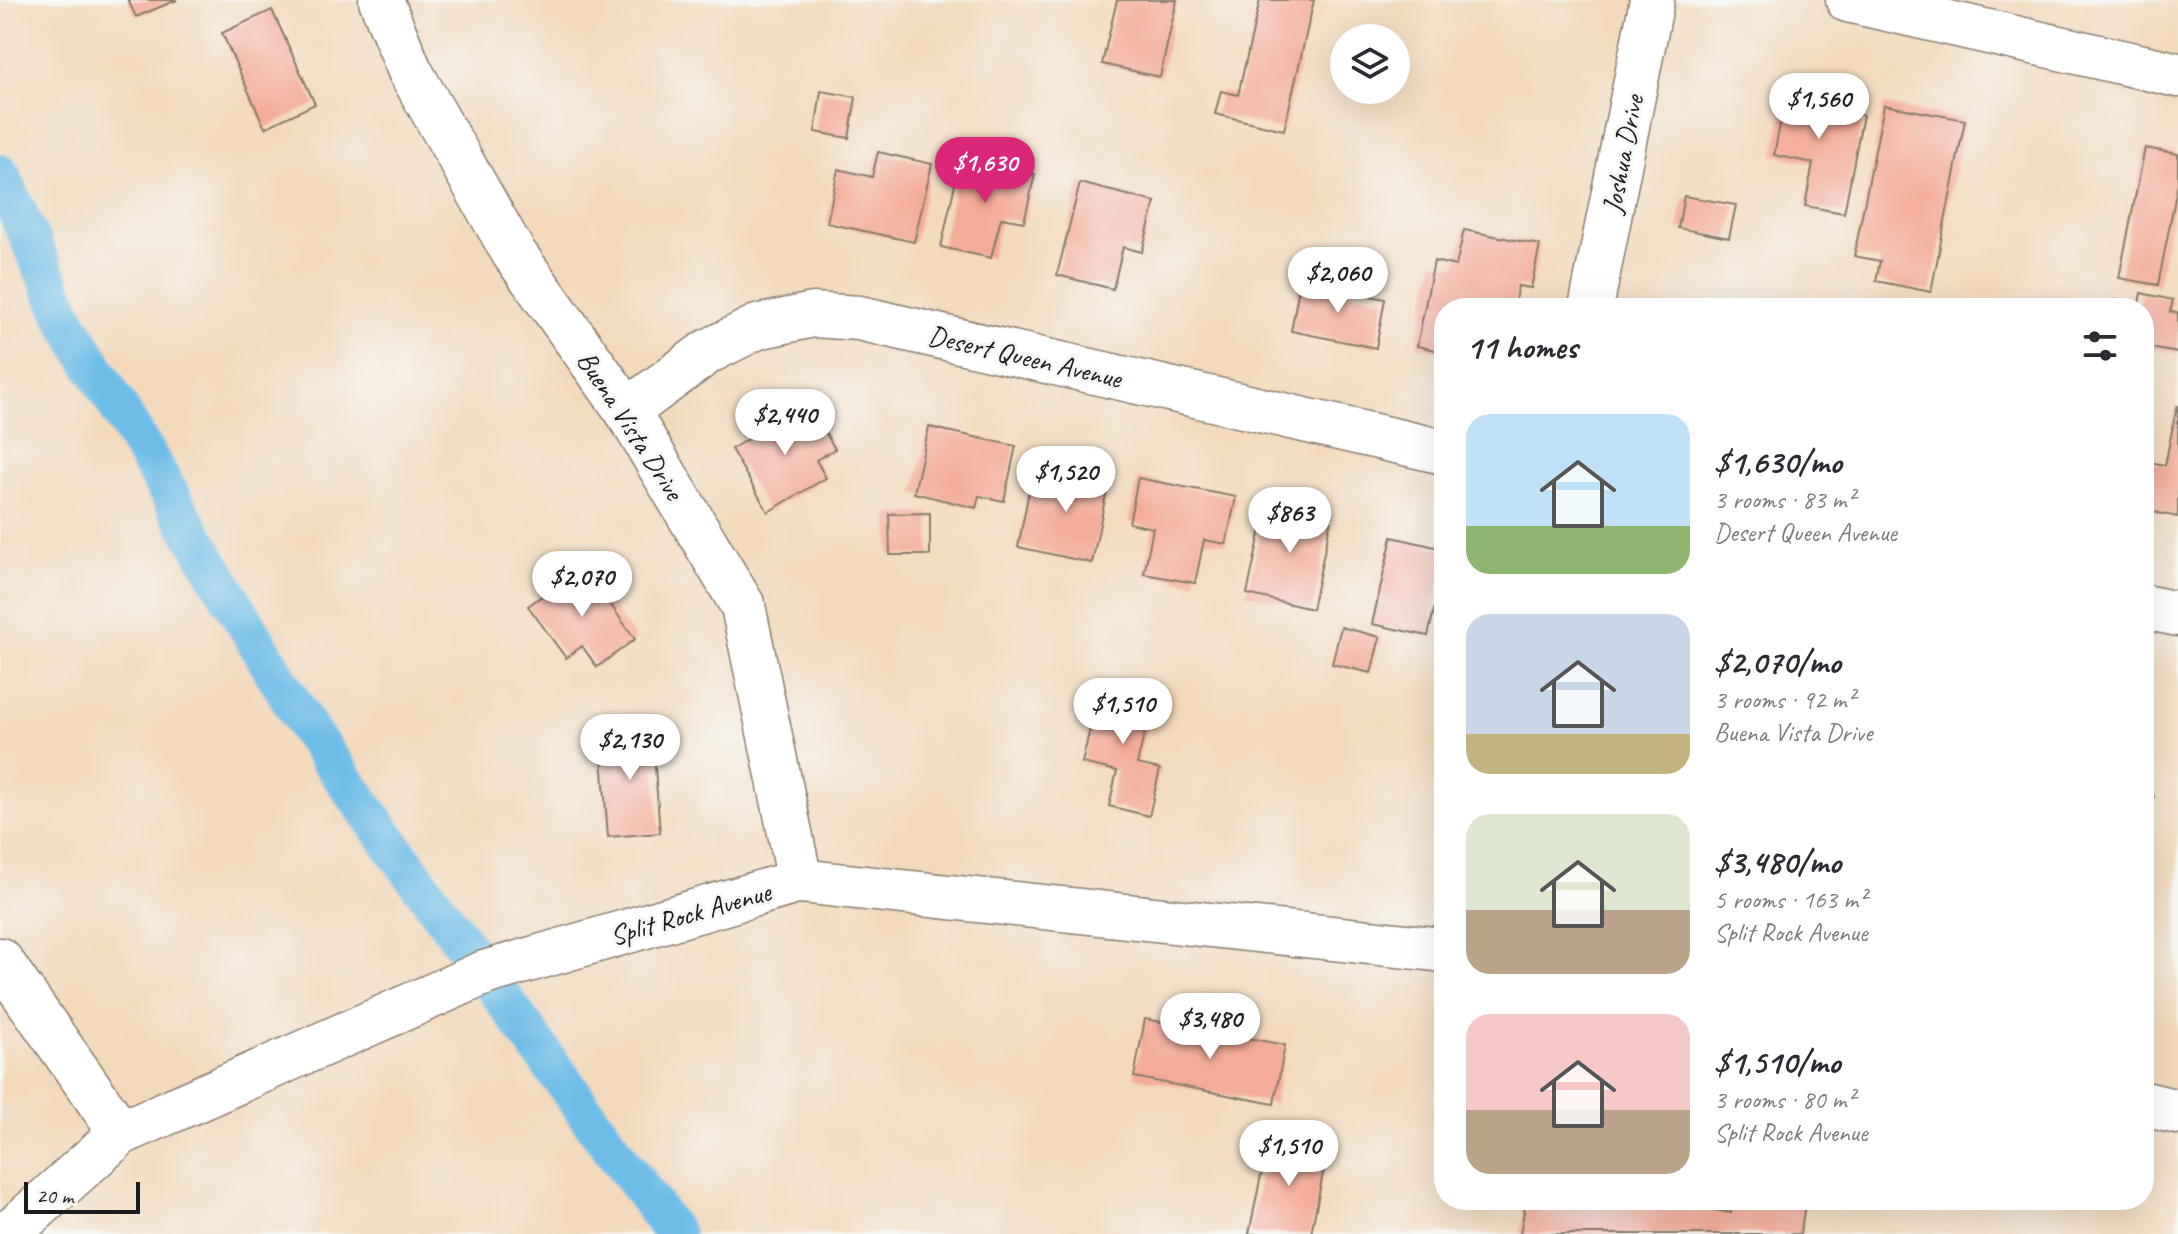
<!DOCTYPE html>
<meta charset="utf-8">
<style>
:root{--surface:#fff;--page:#f7f7f7;--text:#2b2b33;--muted:#7c7c81;--accent:#db2777}
body{margin:0;font-family:Caveat,sans-serif;background:var(--page);color:var(--text);height:100vh;display:flex;flex-direction:column;font-size:30px;white-space:nowrap}
*{box-sizing:border-box;margin:0}
p{font-size:26px;color:var(--muted)}
.icon{flex:none;width:44px;height:44px;fill:none;stroke:currentColor;stroke-width:2;stroke-linecap:round;stroke-linejoin:round}
.map{position:relative;flex:1;overflow:hidden}
.sheet{position:absolute;left:1434px;top:298px;width:720px;height:912px;display:flex;flex-direction:column;background:var(--surface);border-radius:32px;box-shadow:0 8px 32px #0002}
.sheet>*{flex:none}
.tools{position:absolute;left:1330px;top:24px;display:grid;gap:16px}
.tools a{display:grid;place-items:center;width:80px;height:80px;border-radius:50%;background:var(--surface);box-shadow:0 8px 32px #0002;font-size:40px}
.scale{position:absolute;left:24px;bottom:20px;width:116px;box-sizing:border-box;padding-left:8px;border:4px solid #1c1c1c;border-top:0;font-size:22px;line-height:28px;white-space:nowrap;color:#1c1c1c;-webkit-text-stroke:6px #f6f6f2;paint-order:stroke}
.price{position:absolute;translate:-50% -68px;padding:0 18px;border-radius:28px;background:#fff;color:#222;font-size:26px;line-height:52px;filter:drop-shadow(0 2px 4px #0008)}
.price::after{content:'';position:absolute;left:50%;top:48px;width:24px;height:18px;margin-left:-12px;background:inherit;clip-path:polygon(0 0,100% 0,50% 100%)}
.price.current{background:var(--accent);color:#fff}
ul{padding:0;list-style:none}
li{display:flex;align-items:center;gap:24px;height:200px;padding:0 32px}
li span{display:grid;place-items:center;flex:none;width:224px;height:160px;border-radius:24px;color:#555}
li>.icon{margin-inline-start:auto}
span .icon{width:96px;height:96px;fill:#fffc;stroke-width:1}
li b{font-size:34px}
h2{display:flex;justify-content:space-between;align-items:center;height:96px;padding:0 32px;font-size:34px}
.map>svg:first-child{display:block}
</style>
<div class="map">
<svg width="2178" height="1234" viewBox="0 0 2178 1234">
<rect width="100%" height="100%" fill="#f6f6f2"/>
<filter id="ink" filterUnits="userSpaceOnUse"><feTurbulence type="fractalNoise" baseFrequency=".0125" numOctaves="2"/><feDisplacementMap in="SourceGraphic" scale="16" xChannelSelector="R" yChannelSelector="G"/><feConvolveMatrix kernelMatrix="1 2 1 2 8 2 1 2 1" color-interpolation-filters="sRGB"/></filter>
<filter id="wash" filterUnits="userSpaceOnUse"><feTurbulence type="fractalNoise" baseFrequency=".006" numOctaves="4" result="noise"/><feDisplacementMap in="SourceGraphic" scale="32" xChannelSelector="R" yChannelSelector="G"/><feGaussianBlur stdDeviation="1.8" result="paint"/><feColorMatrix in="noise" values="0 0 0 0 0 0 0 0 0 0 0 0 0 0 0 0 0 1.4 0 .05"/><feComposite in="paint" operator="in"/></filter>
<g filter="url(#wash)">
<rect width="100%" height="100%" fill="#f3dabd"/>
<g fill="none" stroke-linecap="round" stroke-linejoin="round">
<path stroke="#6ebde8" stroke-width="40" d="M0,174L66,319L309,731L674,1234"/>
</g>
<g id="blocks">
<g fill="#f4ab9a">
<path d="M128,0H177L136,17Z"/>
<path d="M1117,0H1177L1160,77L1102,64Z"/>
<path d="M1260,0H1314L1284,130L1215,114L1221,91L1238,95Z"/>
<path d="M272,10L315,104L265,128L222,33Z"/>
<path d="M1790,74L1829,82L1824,107L1863,115L1844,213L1805,206L1813,163L1774,155Z"/>
<path d="M821,91L856,97L849,138L815,132Z"/>
<path d="M1884,105L1965,120L1931,292L1876,281L1880,261L1854,256Z"/>
<path d="M2145,148L2178,154V183L2158,285L2119,278Z"/>
<path d="M878,152L932,164L914,242L827,223L838,169L872,177Z"/>
<path d="M961,157L1035,174L1024,222L1001,218L991,258L941,247Z"/>
<path d="M1080,183L1155,202L1142,252L1123,247L1113,289L1057,275Z"/>
<path d="M1684,196L1736,205L1729,238L1678,228Z"/>
<path d="M1464,230L1540,245L1531,288L1518,286L1513,308H1444V352L1417,346L1434,261L1456,266Z"/>
<path d="M1300,282L1385,299L1376,348L1291,331Z"/>
<path d="M2141,293L2173,300L2170,312L2178,313V353L2144,347V308H2112L2114,300L2139,304Z"/>
<path d="M808,403L835,449L816,460L826,478L768,512L731,449Z"/>
<path d="M2177,406H2178V517L2144,510V461L2165,465Z"/>
<path d="M929,427L1016,446L1004,501L979,496L976,508L914,493Z"/>
<path d="M1069,462L1111,470L1092,563L1018,547L1031,481L1063,487Z"/>
<path d="M1138,478L1236,497L1226,544L1204,540L1195,583L1144,574L1153,528L1129,523Z"/>
<path d="M1267,501L1332,515L1312,609L1247,594Z"/>
<path d="M930,513V555H890L889,514Z"/>
<path d="M1392,537L1444,549V566L1428,636L1372,624Z"/>
<path d="M583,566L635,639L597,667L582,646L566,658L528,606Z"/>
<path d="M1341,627L1380,637L1371,673L1332,664Z"/>
<path d="M1101,682L1154,695L1137,764L1160,769L1149,816L1109,806L1117,771L1082,763Z"/>
<path d="M652,727L660,833L608,837L600,732Z"/>
<path d="M2144,776L2154,797L2144,808Z"/>
<path d="M1145,1019L1285,1045L1274,1104L1134,1077Z"/>
<path d="M1269,1136L1328,1148L1311,1234H1249Z"/>
<path d="M1526,1200H1663L1731,1213L1733,1200H1806L1800,1234H1520Z"/>
</g>
</g>
</g>
<g filter="url(#ink)">
<use href="#blocks" fill-opacity="0" stroke="#887b6c" stroke-width="2"/>
<g fill="none" stroke-linecap="round" stroke-linejoin="round">
<defs>
<g id="minor">
<path d="M381,0L410,71L513,252L627,411L743,606L800,881"/>
<path d="M1848,0L2178,75"/>
<path d="M1591,308L1652,0"/>
<path d="M627,411L707,352L757,327L813,315L859,318L1444,452"/>
<path d="M2144,607L2178,614"/>
<path d="M0,960L121,1133"/>
<path d="M2144,1104L2178,1112"/>
<path d="M8,1234L121,1133L484,973L800,881L1444,950"/>
</g>
</defs>
<use href="#minor" stroke="#887b6c" stroke-width="47"/>
<use href="#minor" stroke="#fff" stroke-width="44"/>
</g>
</g>
<g text-anchor="middle" stroke-width="6" stroke-linejoin="round" paint-order="stroke">
<g font-size="28" fill="#1c1c1c" stroke="#f6f6f2">
<text transform="translate(1622 154) rotate(-79)" y="10">Joshua Drive</text>
<text transform="translate(1025 356) rotate(13)" y="10">Desert Queen Avenue</text>
<text transform="translate(631 425) rotate(57)" y="10">Buena Vista Drive</text>
<text transform="translate(690 913) rotate(-16)" y="10">Split Rock Avenue</text>
</g>
</g>
</svg>
<div class="tools">
<a><svg class="icon" aria-label="layers" viewBox="0 0 24 24"><path d="M12 4l9 5-9 5-9-5zM3 14l9 5 9-5"/></svg></a>
</div>
<div class="scale">20 m</div>
<b class="price" style="left:1819px;top:141px">$1,560</b>
<b class="price current" style="left:985px;top:205px">$1,630</b>
<b class="price" style="left:1338px;top:315px">$2,060</b>
<b class="price" style="left:785px;top:457px">$2,440</b>
<b class="price" style="left:1066px;top:514px">$1,520</b>
<b class="price" style="left:1290px;top:555px">$863</b>
<b class="price" style="left:582px;top:619px">$2,070</b>
<b class="price" style="left:1123px;top:746px">$1,510</b>
<b class="price" style="left:630px;top:782px">$2,130</b>
<b class="price" style="left:1210px;top:1061px">$3,480</b>
<b class="price" style="left:1289px;top:1188px">$1,510</b>
<section class="sheet">
<h2>11 homes<svg class="icon" aria-label="filters" viewBox="0 0 24 24"><path d="M4 7h16M4 17h16"/><circle cx="9" cy="7" r="2"/><circle cx="15" cy="17" r="2"/></svg></h2>
<ul>
<li><span style="background:linear-gradient(#bfe0f5 70%,#8fb573 0)"><svg class="icon" aria-label="home" viewBox="0 0 24 24"><path d="M3 11l9-7 9 7M6 9v11h12V9"/></svg></span><div><b>$1,630/mo</b><p>3 rooms · 83 m²</p><p>Desert Queen Avenue</p></div></li>
<li><span style="background:linear-gradient(#c9d6e8 75%,#c2b280 0)"><svg class="icon" aria-label="home" viewBox="0 0 24 24"><path d="M3 11l9-7 9 7M6 9v11h12V9"/></svg></span><div><b>$2,070/mo</b><p>3 rooms · 92 m²</p><p>Buena Vista Drive</p></div></li>
<li><span style="background:linear-gradient(#dfe7d0 60%,#b9a48a 0)"><svg class="icon" aria-label="home" viewBox="0 0 24 24"><path d="M3 11l9-7 9 7M6 9v11h12V9"/></svg></span><div><b>$3,480/mo</b><p>5 rooms · 163 m²</p><p>Split Rock Avenue</p></div></li>
<li><span style="background:linear-gradient(#f6c9c9 60%,#b9a48a 0)"><svg class="icon" aria-label="home" viewBox="0 0 24 24"><path d="M3 11l9-7 9 7M6 9v11h12V9"/></svg></span><div><b>$1,510/mo</b><p>3 rooms · 80 m²</p><p>Split Rock Avenue</p></div></li>
</ul>
</section>
</div>
